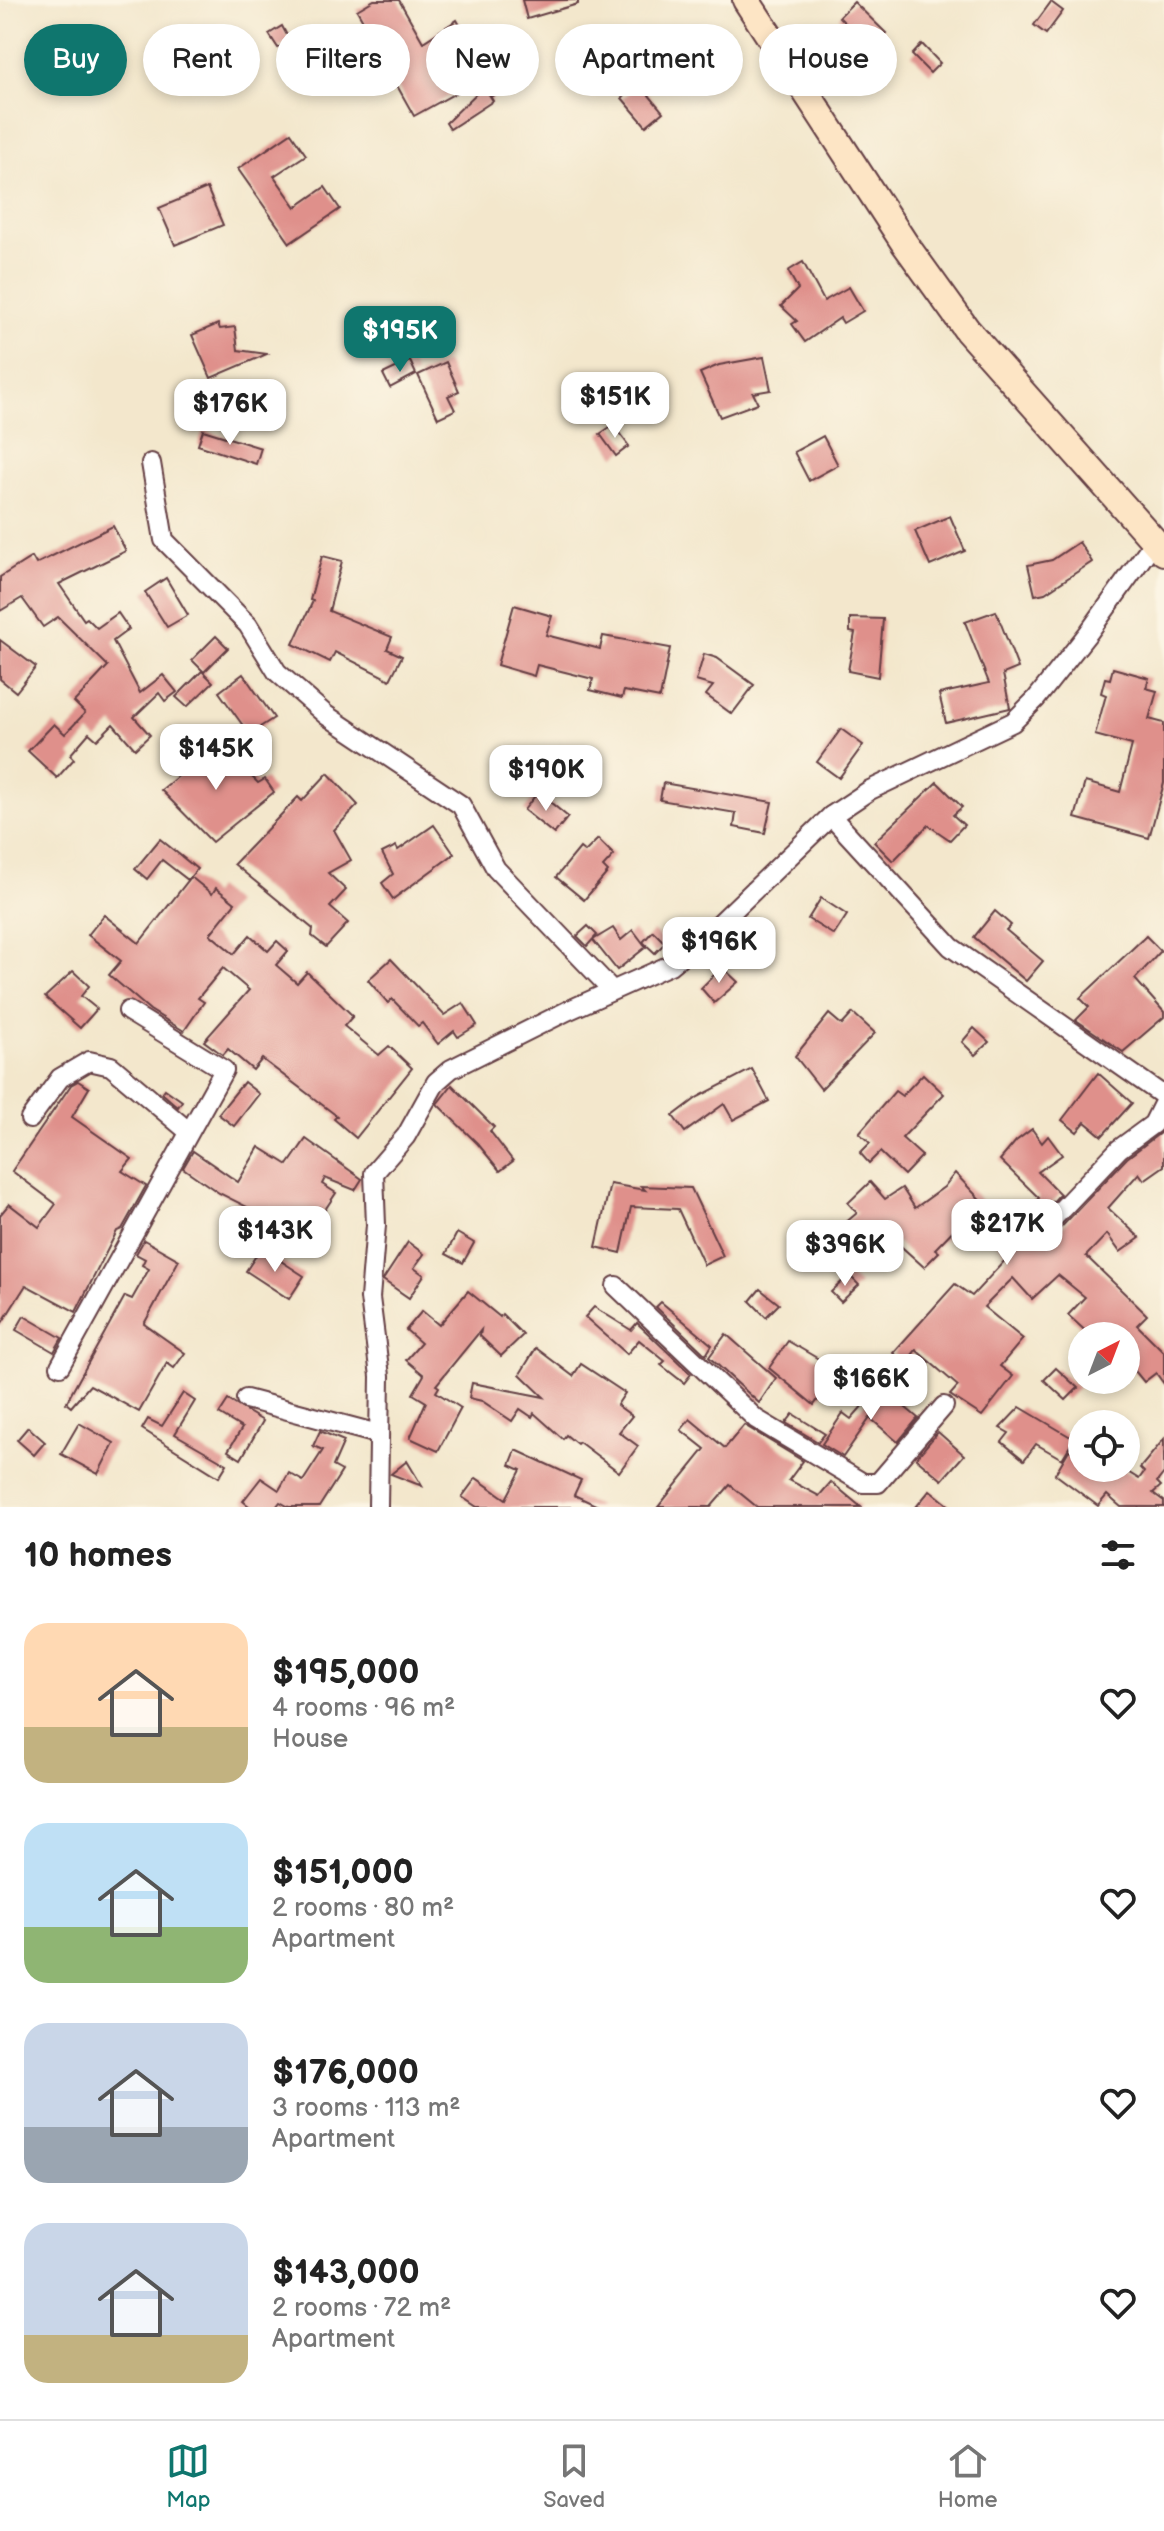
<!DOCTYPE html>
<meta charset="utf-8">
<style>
:root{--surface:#fff;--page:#f6f6f6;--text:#222;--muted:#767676;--line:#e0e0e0;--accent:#0f766e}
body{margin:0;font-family:"Balsamiq Sans",sans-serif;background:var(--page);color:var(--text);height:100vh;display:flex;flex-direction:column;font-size:30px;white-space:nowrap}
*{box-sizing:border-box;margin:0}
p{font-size:26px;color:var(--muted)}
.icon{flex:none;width:44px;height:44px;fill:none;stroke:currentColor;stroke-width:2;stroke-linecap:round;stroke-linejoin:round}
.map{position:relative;height:1507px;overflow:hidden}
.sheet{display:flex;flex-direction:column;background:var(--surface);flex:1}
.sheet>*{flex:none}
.hud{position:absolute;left:24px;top:24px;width:1116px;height:72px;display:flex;gap:16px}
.needle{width:52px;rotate:42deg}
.buttons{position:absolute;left:1068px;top:1322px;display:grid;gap:16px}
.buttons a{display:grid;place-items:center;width:72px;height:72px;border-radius:50%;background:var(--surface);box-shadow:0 4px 12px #0003;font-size:40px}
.price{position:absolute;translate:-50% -68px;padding:0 18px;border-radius:16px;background:#fff;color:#222;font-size:26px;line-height:52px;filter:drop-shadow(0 2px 4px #0008)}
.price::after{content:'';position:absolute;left:50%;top:48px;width:24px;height:18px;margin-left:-12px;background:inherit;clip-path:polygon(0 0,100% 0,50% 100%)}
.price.selected{background:var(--accent);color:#fff}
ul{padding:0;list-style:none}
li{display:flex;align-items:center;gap:24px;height:200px;padding:0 24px}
li span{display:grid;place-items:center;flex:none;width:224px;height:160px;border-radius:24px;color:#555}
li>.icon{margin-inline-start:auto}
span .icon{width:96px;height:96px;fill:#fffc;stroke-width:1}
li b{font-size:34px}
h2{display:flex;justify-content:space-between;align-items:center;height:96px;padding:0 24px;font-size:34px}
.pill{padding:0 28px;border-radius:36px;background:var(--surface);box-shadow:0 4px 12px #0003;font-size:28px;line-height:72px}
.pill.selected{background:var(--accent);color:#fff}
.menu{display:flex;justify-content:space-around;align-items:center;height:112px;border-top:2px solid var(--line);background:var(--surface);font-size:22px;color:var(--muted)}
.menu a{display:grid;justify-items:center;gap:4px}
.menu .selected{color:var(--accent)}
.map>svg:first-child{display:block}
</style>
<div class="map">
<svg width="1164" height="1507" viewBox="0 0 1164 1507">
<rect width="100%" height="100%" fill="#fcf5e5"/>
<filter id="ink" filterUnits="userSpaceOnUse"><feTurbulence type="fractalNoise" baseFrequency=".0125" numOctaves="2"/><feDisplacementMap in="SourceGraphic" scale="16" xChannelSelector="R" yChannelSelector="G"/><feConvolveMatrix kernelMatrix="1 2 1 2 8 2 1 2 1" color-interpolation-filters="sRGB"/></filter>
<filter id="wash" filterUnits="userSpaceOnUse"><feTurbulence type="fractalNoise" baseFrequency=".006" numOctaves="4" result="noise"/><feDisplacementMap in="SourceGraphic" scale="32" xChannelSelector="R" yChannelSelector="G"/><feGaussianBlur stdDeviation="1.8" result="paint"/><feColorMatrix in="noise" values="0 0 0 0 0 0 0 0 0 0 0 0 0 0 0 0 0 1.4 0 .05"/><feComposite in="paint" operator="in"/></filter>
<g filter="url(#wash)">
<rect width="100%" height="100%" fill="#f3e7cc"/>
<g id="blocks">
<g fill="#df908b">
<path d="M374,0H399L423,42L457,20L475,53L444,64L459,91L414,116L391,75L385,79L368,50L377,45L357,10Z"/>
<path d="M522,0H578V4L527,19Z"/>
<path d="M854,2L886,33L870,48L839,17Z"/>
<path d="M1051,2L1063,11L1046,34L1034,25Z"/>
<path d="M282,26L290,41L278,48L269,34Z"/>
<path d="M922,44L940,63L930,73L912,55Z"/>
<path d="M504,72L511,87L492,96L486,84Z"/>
<path d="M639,83L663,112L646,126L622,98Z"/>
<path d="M484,86L493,101L450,129L446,123Z"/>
<path d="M291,133L306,155L274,176L296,207L325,187L340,209L290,243L238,169Z"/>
<path d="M207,188L223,225L175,245L159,208Z"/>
<path d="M803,262L824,301L849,287L863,311L843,323L840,318L805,342L792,324L797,321L781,306L798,289L788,271Z"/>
<path d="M218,324L220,329L235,327L238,350L267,354L211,378L192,335Z"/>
<path d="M764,357L771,390L753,393L758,403L720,417L700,373L719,365Z"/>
<path d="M410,361L416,374L390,388L383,374Z"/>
<path d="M446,362L459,391L448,396L455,410L438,418L418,375Z"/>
<path d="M613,425L629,446L616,456L600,434Z"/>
<path d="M203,430L261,448L256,464L198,445Z"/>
<path d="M823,436L838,465L809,481L794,452Z"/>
<path d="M950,516L965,551L930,566L915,531Z"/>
<path d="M113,526L126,551L59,584L84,620L87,618L97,628L118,613L129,629L113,641L140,693L163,675L177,692L165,701L159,693L134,717L150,735L135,749L113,724L97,740L89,733L70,755L74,759L57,778L28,751L54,724L65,734L85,713L74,702L108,666L58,617L43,627L22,598L0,611V577L32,557L36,564Z"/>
<path d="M1079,542L1092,562L1045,593L1035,595L1028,565L1052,560Z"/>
<path d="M322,556L342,561L329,611L392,637L387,649L402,656L390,680L335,652L330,662L293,644L313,601L310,600Z"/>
<path d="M166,578L188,615L167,627L145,592Z"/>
<path d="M514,605L552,616L546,635L600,649L603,636L670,648L660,698L624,691L622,698L590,690L593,679L537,665L534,676L497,665Z"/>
<path d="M996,611L1018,668L1003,674L1010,708L946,723L939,694L989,683L965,622Z"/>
<path d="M850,618L883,619L878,677L848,671L855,633L850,632Z"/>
<path d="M216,636L228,648L204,672L192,660Z"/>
<path d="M0,640L36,667L16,692L0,679Z"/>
<path d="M704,654L717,658L754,685L732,714L706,695L713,686L696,681Z"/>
<path d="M1113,668L1149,678L1146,688L1157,691L1149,719L1164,723V783L1149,838L1075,818L1085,782L1120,792L1132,745L1095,735L1106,695L1101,693L1105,678L1110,679Z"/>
<path d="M202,671L213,682L187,707L176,697Z"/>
<path d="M243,674L274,718L249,734L219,692Z"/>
<path d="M841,729L863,745L839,778L817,762Z"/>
<path d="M219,743L258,783L265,779L274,792L212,842L161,790Z"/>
<path d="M328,773L358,805L334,830L351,860L328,873L346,890L330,907L348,923L326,947L312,936L313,929L234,864L298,797L302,801Z"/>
<path d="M937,782L962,807L953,815L964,825L950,840L928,825L893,861L874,842Z"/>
<path d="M663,783L772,802L765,833L734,827L736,813L660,800Z"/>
<path d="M538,792L568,817L554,834L524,810Z"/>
<path d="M434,825L454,854L393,899L382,883L393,874L382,853L396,846L398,850Z"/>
<path d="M160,839L197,869L188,880L162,860L147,879L135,869Z"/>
<path d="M598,839L614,855L603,867L608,872L584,900L556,877L580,848L585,852Z"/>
<path d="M191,877L212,894L216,888L235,903L210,934L234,954L250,935L268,951L277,941L288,951L276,965L297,983L307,972L353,1016L344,1026L379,1055L389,1046L412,1068L356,1138L334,1119L337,1116L262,1059L253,1070L228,1049L223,1055L204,1041L249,990L223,968L198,998L204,1002L184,1031L150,1010L109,975L121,961L88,935L104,915L139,943Z"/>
<path d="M821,898L847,915L834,935L808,919Z"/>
<path d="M995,911L1011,925L1006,930L1043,961L1026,981L974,937Z"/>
<path d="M588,926L597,935L587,946L577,936Z"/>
<path d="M613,928L621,940L633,930L646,947L617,970L593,940Z"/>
<path d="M653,931L665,943L655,953L643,942Z"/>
<path d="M1146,936L1161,951L1135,979L1164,1012V1017L1123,1052L1076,1020L1089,1007L1080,998Z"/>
<path d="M391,959L444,1015L463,1003L477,1025L458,1037L454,1031L438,1044L422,1023L418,1026L392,999L388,1003L368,980Z"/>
<path d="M722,967L738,982L714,1003L701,988Z"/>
<path d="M73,971L89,986L81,996L97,1009L80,1028L45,997Z"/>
<path d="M853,1013L875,1033L821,1089L795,1056L829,1014L842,1025Z"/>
<path d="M974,1028L989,1042L975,1055L962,1042Z"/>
<path d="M752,1069L769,1101L733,1120L724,1104L685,1132L673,1116L698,1097Z"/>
<path d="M1098,1073L1132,1103L1102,1136L1085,1122L1077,1132L1062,1120Z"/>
<path d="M923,1074L944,1094L902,1138L922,1156L904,1175L880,1152L869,1163L860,1153L870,1143L859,1133L895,1091L902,1096Z"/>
<path d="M78,1081L89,1088L72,1117L132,1159L122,1171L146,1186L122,1229L117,1231L76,1312L26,1285L0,1326V1215L9,1204L39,1227L56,1204L12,1171L71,1085Z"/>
<path d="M244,1082L259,1094L234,1126L218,1114Z"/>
<path d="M452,1085L494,1127L490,1131L513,1161L500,1171L478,1144L437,1104Z"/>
<path d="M165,1089L182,1101L178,1107L162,1093Z"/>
<path d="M1032,1129L1042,1143L1048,1136L1062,1155L1038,1172L1060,1194L1032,1225L1034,1237L1041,1241L1052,1237L1127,1158L1164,1130V1166L1144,1180L1139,1173L1108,1208L1140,1238L1120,1252L1107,1234L1086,1256L1147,1315L1137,1325L1164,1352V1384L1156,1373L1144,1382L1126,1360V1336H1112L1105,1329L1098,1336H1091L1068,1315L1085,1297L1058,1275L1032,1299L1013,1278L984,1307L1023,1339L1000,1366L1013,1376L982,1416L950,1395L958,1386L916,1350L905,1364L893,1353L955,1284L972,1296L1009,1256L969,1214L935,1249L939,1252L924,1267L883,1230L830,1271L817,1263L799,1265L797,1250L838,1244L831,1235L857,1213L848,1203L870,1182L885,1199L902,1188L915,1208L944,1187L955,1173L1007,1228L1039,1198L1000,1160L1016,1141Z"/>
<path d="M306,1139L362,1179L355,1190L325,1178L322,1184L336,1193L307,1237L219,1193L183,1168L193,1151L238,1182L259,1147L288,1165Z"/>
<path d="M610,1184L645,1190L641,1186L691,1188L723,1256L704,1265L678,1209L631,1207L621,1253L596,1247Z"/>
<path d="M457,1233L474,1243L463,1263L446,1254Z"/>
<path d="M144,1240L179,1260L144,1324L185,1353L174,1368L167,1363L139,1412L90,1385L71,1407L66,1403L125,1296L132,1299L149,1269L142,1265L145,1259L136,1254Z"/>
<path d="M408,1242L424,1254L414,1268L424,1275L409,1298L383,1280Z"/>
<path d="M261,1248L304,1276L289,1299L246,1271Z"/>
<path d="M849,1275L859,1285L841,1302L831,1292Z"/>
<path d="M760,1289L779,1304L766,1317L750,1301Z"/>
<path d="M468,1291L500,1317L502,1314L523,1335L501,1356L480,1336L481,1330L436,1385L439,1387L436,1392L461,1408L438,1451L410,1438L426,1402L413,1394L424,1375L406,1360L421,1343L406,1330L422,1311L439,1325Z"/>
<path d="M661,1302L712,1345L706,1355L656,1307Z"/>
<path d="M594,1307L631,1330L637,1323L691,1374L684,1383L661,1365L665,1361L639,1340L627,1354L585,1317Z"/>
<path d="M24,1316L62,1338L54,1352L16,1330Z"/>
<path d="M726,1334L776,1378L759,1403L709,1357Z"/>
<path d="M788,1341L839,1371L814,1405L769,1368Z"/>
<path d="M536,1348L573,1376L581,1364L625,1393L617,1405L632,1416L619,1432L638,1446L619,1472L579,1442L577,1444L566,1435L563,1439L534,1413L532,1417L520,1409L512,1421L482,1401L469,1398L472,1383L544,1397L520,1374Z"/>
<path d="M1056,1368L1078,1388L1066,1400L1044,1380Z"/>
<path d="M880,1386L918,1418L898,1442L870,1418L843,1457L822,1444L843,1413L851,1419Z"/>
<path d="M183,1393L195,1401L175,1434L227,1464L219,1477L142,1429L148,1419L162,1426Z"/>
<path d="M228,1400L263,1421L241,1459L228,1451L242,1428L219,1414Z"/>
<path d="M1020,1407L1074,1439L1062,1459L1036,1444L1024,1460L1002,1442L1009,1433L1000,1428Z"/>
<path d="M793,1414L825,1434L818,1442L786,1423Z"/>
<path d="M690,1419L725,1448L744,1425L803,1461L789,1480L819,1496L831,1482L861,1507H757L730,1485L711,1507H658L705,1449L681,1430Z"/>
<path d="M79,1423L114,1443L98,1474L61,1454Z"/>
<path d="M28,1427L45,1442L34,1455L17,1440Z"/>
<path d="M320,1431L344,1441L333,1466L342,1471L319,1507H289L280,1502L276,1507H250L243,1501L261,1478L279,1490L289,1473L303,1481L323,1450L313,1446Z"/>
<path d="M938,1432L964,1455L942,1480L916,1458Z"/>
<path d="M1164,1439V1473L1157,1482L1161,1486L1153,1493L1164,1501V1507H1121L1107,1495L1098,1506L1055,1474L1069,1450L1082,1458V1468H1121L1139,1479L1144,1472L1140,1468Z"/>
<path d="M516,1450L581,1480L574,1495L600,1507H477L462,1497L476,1478L506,1499L521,1470L510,1465Z"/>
<path d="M407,1461L422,1486L391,1474Z"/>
<path d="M930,1490L951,1507H916Z"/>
</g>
</g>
</g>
<g filter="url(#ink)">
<use href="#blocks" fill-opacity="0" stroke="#633d43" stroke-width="2"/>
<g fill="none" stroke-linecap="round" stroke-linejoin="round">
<defs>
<g id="minor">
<path d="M151,463L164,540L248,625L277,672L326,715L461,805L496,869L612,990"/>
<path d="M831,816L951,947L1164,1096"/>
<path d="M30,1119L60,1078L89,1061L111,1066L188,1131"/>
<path d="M1043,1229L1119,1149L1153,1124L1164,1102"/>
<path d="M616,1286L756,1419L863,1483H878L944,1406"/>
<path d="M60,1366L224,1070L128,1011"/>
<path d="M246,1399L378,1434"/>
<path d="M378,1507L380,1376L370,1298L376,1225L374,1173L406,1136L436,1082L451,1069L567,1011L670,965L717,926L831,816L870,790L1013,722L1036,699L1089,632L1153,543"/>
</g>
<path id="secondary" d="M746,0L905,244L967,330L1164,552"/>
</defs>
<use href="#minor" stroke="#633d43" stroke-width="22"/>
<use href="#secondary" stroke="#633d43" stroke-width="30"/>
<use href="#minor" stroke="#fff" stroke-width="18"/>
<use href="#secondary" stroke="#fde5c5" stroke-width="26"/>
</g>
</g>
</svg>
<div class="buttons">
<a><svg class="needle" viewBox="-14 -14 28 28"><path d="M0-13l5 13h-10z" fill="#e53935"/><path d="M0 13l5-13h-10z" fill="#767676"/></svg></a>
<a><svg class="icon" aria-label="locate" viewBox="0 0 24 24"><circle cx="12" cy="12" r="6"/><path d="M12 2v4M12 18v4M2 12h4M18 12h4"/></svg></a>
</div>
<b class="price selected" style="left:400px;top:374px">$195K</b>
<b class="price" style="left:615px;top:440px">$151K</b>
<b class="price" style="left:230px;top:447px">$176K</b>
<b class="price" style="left:216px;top:792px">$145K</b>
<b class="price" style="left:546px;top:813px">$190K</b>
<b class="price" style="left:719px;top:985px">$196K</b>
<b class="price" style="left:1007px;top:1267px">$217K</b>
<b class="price" style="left:275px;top:1274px">$143K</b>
<b class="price" style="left:845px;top:1288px">$396K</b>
<b class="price" style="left:871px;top:1422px">$166K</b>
<div class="hud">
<a class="pill selected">Buy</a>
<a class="pill">Rent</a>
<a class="pill">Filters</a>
<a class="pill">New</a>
<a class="pill">Apartment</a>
<a class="pill">House</a>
</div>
</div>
<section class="sheet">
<h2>10 homes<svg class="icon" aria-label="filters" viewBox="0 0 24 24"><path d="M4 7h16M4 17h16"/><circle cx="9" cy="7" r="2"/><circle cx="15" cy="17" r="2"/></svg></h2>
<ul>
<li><span style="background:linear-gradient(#ffd9b3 65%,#c2b280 0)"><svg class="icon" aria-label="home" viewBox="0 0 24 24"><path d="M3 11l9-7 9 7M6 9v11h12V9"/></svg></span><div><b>$195,000</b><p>4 rooms · 96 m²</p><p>House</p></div><svg class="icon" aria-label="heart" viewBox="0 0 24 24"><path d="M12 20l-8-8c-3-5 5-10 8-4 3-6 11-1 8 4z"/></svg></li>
<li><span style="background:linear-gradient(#bfe0f5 65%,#8fb573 0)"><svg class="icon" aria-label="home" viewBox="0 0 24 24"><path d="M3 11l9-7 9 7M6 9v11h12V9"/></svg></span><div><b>$151,000</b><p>2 rooms · 80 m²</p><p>Apartment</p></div><svg class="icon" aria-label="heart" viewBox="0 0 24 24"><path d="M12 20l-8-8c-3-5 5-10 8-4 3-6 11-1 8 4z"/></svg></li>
<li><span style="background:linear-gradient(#c9d6e8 65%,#9aa5b1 0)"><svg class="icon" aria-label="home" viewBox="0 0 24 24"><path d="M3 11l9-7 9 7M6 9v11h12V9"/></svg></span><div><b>$176,000</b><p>3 rooms · 113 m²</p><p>Apartment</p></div><svg class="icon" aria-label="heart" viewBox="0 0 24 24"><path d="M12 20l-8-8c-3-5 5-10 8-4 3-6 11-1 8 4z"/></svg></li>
<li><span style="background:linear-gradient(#c9d6e8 70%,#c2b280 0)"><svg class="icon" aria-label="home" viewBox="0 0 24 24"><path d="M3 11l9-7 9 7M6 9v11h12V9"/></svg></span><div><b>$143,000</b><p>2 rooms · 72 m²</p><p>Apartment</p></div><svg class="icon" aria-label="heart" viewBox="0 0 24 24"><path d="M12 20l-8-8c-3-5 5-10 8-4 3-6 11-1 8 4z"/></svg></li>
</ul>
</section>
<nav class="menu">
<a class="selected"><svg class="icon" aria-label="map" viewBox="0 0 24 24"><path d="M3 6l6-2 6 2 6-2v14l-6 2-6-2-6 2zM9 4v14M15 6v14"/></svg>Map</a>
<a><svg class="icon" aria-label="saved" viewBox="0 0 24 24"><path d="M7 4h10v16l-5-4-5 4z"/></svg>Saved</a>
<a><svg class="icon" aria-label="home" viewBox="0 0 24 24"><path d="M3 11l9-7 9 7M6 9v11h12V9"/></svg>Home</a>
</nav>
